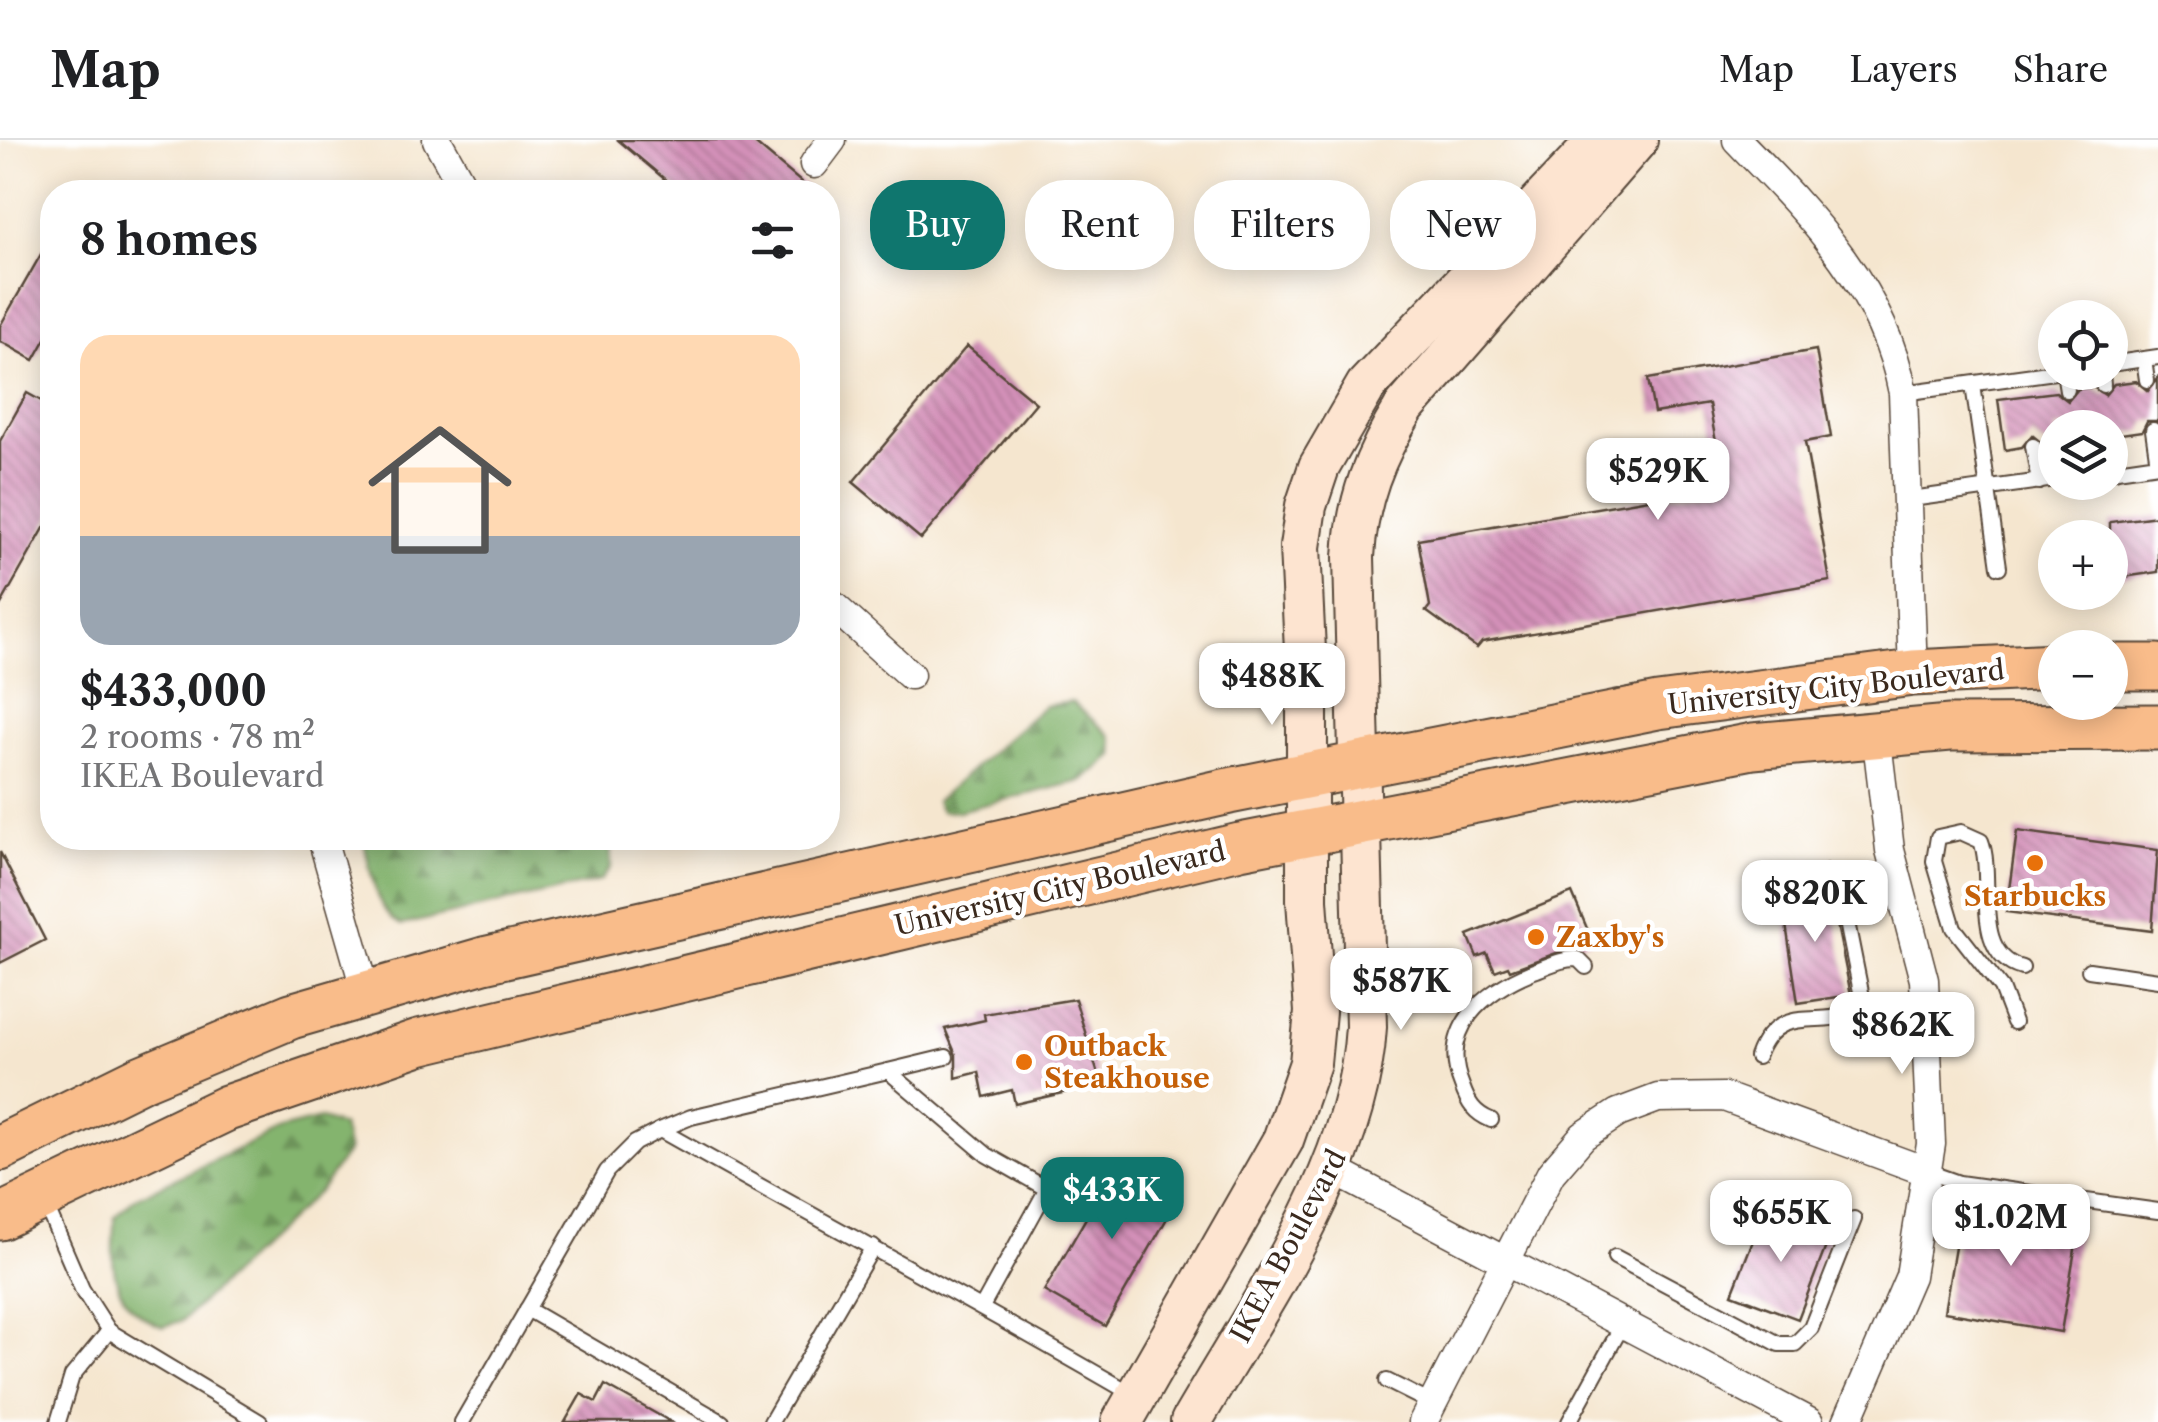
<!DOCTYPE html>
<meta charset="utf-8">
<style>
:root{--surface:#fff;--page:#f6f6f6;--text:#202124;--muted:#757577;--line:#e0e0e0;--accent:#0f766e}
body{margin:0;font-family:"Libre Caslon Text",serif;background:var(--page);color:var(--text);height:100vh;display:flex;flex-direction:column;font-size:38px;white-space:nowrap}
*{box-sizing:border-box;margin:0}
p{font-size:32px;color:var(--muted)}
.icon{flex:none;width:55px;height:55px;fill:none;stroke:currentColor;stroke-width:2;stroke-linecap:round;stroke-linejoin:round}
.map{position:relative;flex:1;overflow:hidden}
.sheet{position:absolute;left:40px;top:40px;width:800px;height:670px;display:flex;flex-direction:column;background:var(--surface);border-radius:40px;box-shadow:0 5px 25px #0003}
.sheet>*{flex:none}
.top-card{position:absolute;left:870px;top:40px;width:950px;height:90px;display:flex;gap:20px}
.controls{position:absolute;left:2038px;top:160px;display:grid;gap:20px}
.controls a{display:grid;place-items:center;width:90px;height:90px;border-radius:50%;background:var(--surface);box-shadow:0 5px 25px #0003;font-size:50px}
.price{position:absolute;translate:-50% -85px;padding:0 22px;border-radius:20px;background:#fff;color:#222;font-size:32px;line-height:65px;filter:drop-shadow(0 2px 5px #0008)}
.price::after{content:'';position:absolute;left:50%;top:60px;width:30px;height:22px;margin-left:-15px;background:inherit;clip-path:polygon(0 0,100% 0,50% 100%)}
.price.current{background:var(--accent);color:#fff}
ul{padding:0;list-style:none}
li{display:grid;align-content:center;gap:20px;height:530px;padding:0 40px}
li span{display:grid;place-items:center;height:310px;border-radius:30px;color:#555}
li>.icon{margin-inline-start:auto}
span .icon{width:180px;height:180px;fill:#fffc;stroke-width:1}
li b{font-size:42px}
h2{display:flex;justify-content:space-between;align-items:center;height:120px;padding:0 40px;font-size:42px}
.pill{padding:0 35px;border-radius:40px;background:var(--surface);box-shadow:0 5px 25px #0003;font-size:35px;line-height:90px}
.pill.current{background:var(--accent);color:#fff}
header{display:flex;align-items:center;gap:60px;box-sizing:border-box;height:140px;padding:0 50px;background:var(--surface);border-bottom:2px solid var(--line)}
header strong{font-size:48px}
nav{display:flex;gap:55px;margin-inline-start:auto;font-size:35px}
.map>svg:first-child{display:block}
</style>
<header>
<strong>Map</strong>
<nav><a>Map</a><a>Layers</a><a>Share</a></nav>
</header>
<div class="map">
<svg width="2158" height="1282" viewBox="0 0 2158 1282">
<defs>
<pattern id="forest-firs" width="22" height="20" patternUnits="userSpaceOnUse" patternTransform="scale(2.5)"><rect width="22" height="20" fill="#84b46e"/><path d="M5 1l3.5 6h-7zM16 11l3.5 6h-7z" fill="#6d935a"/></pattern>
<pattern id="building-back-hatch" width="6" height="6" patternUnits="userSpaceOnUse" patternTransform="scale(2.5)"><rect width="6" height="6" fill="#d491b9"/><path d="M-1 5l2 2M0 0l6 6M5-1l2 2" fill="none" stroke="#ad7796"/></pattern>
</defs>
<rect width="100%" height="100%" fill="#fff"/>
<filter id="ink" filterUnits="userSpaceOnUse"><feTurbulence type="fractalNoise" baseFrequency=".01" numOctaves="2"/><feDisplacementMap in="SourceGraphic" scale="20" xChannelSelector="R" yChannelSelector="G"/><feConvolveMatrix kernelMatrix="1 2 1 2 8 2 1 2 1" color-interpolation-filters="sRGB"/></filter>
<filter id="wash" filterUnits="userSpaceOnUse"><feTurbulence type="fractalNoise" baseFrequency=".0048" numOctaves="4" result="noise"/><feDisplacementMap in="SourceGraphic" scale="40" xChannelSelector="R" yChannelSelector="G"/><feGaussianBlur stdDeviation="2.25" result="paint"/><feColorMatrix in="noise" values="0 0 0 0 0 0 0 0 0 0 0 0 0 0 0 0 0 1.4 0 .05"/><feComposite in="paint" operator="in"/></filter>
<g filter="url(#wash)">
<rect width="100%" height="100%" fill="#f5e6cf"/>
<g fill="url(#forest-firs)" stroke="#606f46" stroke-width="2.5">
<path d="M1072,562L1111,596L1114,616L1081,641L958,671H941L936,661L1044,566Z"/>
<path d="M363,698H610L611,727L600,741L402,785C374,774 370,724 363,698Z"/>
<path d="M320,979L342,986L348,1011L319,1051L183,1180L163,1187C110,1165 110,1128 115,1076L135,1058L280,989Z"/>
</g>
<g id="blocks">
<g fill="url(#building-back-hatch)">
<path d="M618,0H751L813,52H680Z"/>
<path d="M52,95V188L34,220L0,201V186Z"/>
<path d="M967,206L1036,263L921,399L853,342Z"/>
<path d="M1816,210L1831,297L1805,302L1830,441L1482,502L1477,508L1426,471L1430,466L1418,399L1724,346L1709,264L1654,273L1648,239Z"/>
<path d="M2158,238V281H2147L2142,291L2121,294L2111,285L2055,288V303L2044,305L2032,295L2022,307L2005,310L1998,259L2056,252L2068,261L2078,249L2093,247L2105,255L2114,244L2136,241L2148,251Z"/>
<path d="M27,253L52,267V374L0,466V301Z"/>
<path d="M2158,376V432L2110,439V382Z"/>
<path d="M2017,691L2158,710L2152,791L2006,772Z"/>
<path d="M0,712L45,800L0,823Z"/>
<path d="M1829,745L1851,855L1798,863L1781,752Z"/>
<path d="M1572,753L1592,800L1510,830L1508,826L1495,831L1487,813L1477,817L1468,795Z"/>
<path d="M1075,859L1101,944L1015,964L1012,950L984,957L979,932L956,938V915L945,889L985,880L984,874Z"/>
<path d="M1120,1019L1181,1054L1105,1186L1044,1151Z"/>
<path d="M1962,1066L2079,1086L2061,1192L1944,1172Z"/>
<path d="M1765,1070L1830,1096L1798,1179L1732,1154Z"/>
<path d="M605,1245L671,1282H565L581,1254L596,1262Z"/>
</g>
</g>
</g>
<g filter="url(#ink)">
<use href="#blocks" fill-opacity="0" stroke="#574639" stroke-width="2.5"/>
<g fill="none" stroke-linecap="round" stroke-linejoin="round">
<defs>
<g id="lane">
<path d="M2144,219L2147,240"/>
<path d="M2110,224L2158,217"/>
<path d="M2064,232L2067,250"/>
<path d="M2102,232L2103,245"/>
<path d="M1973,245L1999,427"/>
<path d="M1903,253L2055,232"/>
<path d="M2111,296L2115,331"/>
<path d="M2033,306L2039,342"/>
<path d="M2110,331L2158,324L2153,290"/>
<path d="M1904,360L2055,339"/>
<path d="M2089,830L2158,840"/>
<path d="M2014,882L2001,848L1954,788L1934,721L1938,697L1961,692L1981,701C1995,737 1970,814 2022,828"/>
<path d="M1757,917C1780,850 1844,903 1862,857L1838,737L1832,732L1790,738L1768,732"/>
<path d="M888,931L946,917"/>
<path d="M1491,980C1474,973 1468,963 1462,946C1438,888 1484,851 1534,831C1548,826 1562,818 1578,819L1586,827"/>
<path d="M660,990L691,977L888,931L987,1015L1047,1049L982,1167"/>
<path d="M1928,1032L1959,1043L2158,1071"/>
<path d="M44,1061L82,1149L109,1191L260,1282"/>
<path d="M1615,1117L1779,1204H1795L1811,1188L1854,1079"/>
<path d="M527,1169L722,1282"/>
<path d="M1387,1241L1433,1264"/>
<path d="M58,1282L72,1236L109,1191"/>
<path d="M462,1282L607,1031L635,1003L660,990C817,1079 976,1163 1132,1254"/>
<path d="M771,1282L873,1107"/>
<path d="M1569,1282L1624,1182"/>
</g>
<g id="street">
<path d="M437,0L466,52"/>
<path d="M1737,0C1809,74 1883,147 1903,253L1913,533"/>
<path d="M814,24L832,0"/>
<path d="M828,461L910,535"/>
<path d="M322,698L366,852"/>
<path d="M1333,1030L1809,1282"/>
<path d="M1423,1282L1551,1033L1583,996L1618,973L1658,958L1724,957L1928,1032"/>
<path d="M1847,1282L1910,1136L1931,1004L1924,840L1890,710L1876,593"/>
</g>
<g id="secondary">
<path d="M1122,1282L1283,1000L1310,923L1315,872L1307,760V552L1300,407L1306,366L1319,327L1366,246L1599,0"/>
<path d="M1191,1282C1261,1161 1358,1028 1366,887L1354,417C1357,360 1375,315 1405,267L1637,0"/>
</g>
<g id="primary">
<path d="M2110,527H2158"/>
<path d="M0,1008L140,939L291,876L484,820L1229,651L1658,566L1913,533L2055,526"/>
<path d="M0,1077L227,968L419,902L1240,706L1753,606L1950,588L2158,587"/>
</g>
</defs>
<use href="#lane" stroke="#574639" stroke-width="18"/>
<use href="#street" stroke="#574639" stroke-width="31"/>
<use href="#secondary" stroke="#574639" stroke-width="44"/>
<use href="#primary" stroke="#574639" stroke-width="49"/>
<use href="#lane" stroke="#fff" stroke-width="14"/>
<use href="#street" stroke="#fff" stroke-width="28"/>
<use href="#secondary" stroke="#fde4d0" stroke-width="40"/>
<use href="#primary" stroke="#f9bc8a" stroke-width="45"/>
</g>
</g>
<g fill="#e8710a" stroke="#fff" stroke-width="4">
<circle cx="2035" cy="723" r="10"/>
<circle cx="1536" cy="797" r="10"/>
<circle cx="1024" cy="922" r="10"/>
</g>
<g text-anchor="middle" stroke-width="9" stroke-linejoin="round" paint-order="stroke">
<g font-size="28" fill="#3b2a1e" stroke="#fff">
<text transform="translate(1836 547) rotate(-6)" y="10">University City Boulevard</text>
<text transform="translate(1060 748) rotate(-13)" y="10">University City Boulevard</text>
<text transform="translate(1288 1106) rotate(-62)" y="10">IKEA Boulevard</text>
</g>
<g font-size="28" font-weight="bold" fill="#c56008" stroke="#fff" text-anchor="start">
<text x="2035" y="766" text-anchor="middle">Starbucks</text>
<text x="1556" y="807">Zaxby's</text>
<text x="1044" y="916">Outback<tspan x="1044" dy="32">Steakhouse</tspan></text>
</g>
</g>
</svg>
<div class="controls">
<a><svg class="icon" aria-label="locate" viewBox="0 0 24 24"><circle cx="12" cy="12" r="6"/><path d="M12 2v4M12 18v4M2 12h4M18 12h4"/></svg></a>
<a><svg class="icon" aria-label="layers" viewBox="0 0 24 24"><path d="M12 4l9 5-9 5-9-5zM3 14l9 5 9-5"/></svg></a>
<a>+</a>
<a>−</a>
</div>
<b class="price" style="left:1658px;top:383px">$529K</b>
<b class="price" style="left:1272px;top:588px">$488K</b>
<b class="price" style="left:1815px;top:805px">$820K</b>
<b class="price" style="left:1401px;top:893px">$587K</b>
<b class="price" style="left:1902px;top:937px">$862K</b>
<b class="price current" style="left:1112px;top:1102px">$433K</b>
<b class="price" style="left:1781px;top:1125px">$655K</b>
<b class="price" style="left:2011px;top:1129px">$1.02M</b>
<div class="top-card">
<a class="pill current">Buy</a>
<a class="pill">Rent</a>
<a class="pill">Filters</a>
<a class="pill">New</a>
</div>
<section class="sheet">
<h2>8 homes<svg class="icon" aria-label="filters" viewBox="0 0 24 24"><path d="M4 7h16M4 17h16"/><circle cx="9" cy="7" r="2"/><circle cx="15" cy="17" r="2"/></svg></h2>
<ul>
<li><span style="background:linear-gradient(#ffd9b3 65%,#9aa5b1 0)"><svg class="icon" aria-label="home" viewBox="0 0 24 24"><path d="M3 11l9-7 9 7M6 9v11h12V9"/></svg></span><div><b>$433,000</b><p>2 rooms · 78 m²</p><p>IKEA Boulevard</p></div></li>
</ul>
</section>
</div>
